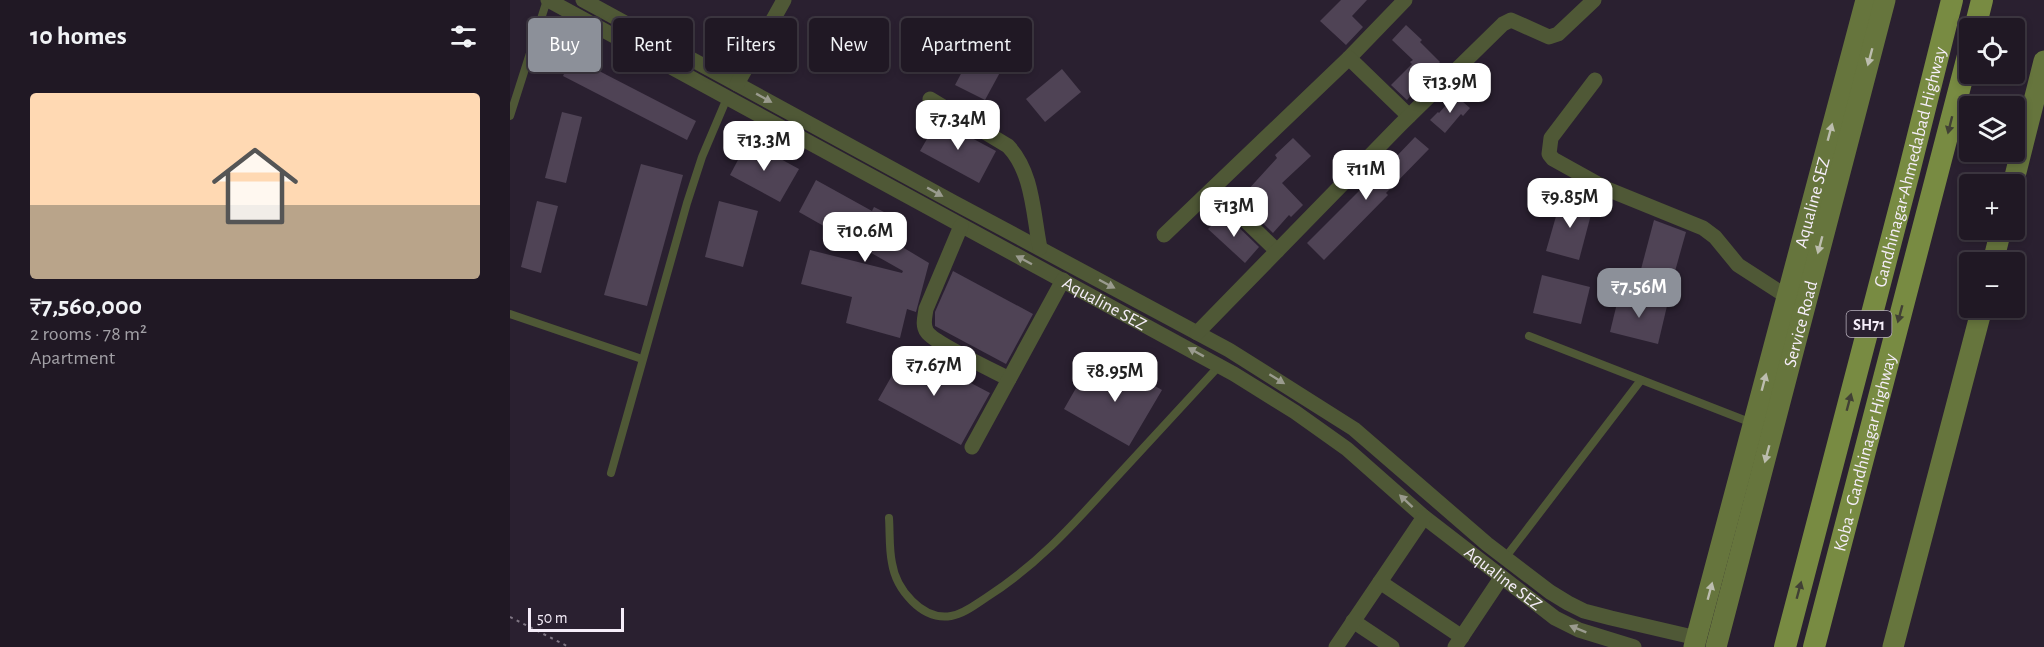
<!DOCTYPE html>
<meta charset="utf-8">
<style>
:root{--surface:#201824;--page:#2d2531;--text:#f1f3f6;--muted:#a2a0a6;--line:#3d3741;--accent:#8c9099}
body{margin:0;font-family:"Alegreya Sans",sans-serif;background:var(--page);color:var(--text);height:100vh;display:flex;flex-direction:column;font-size:22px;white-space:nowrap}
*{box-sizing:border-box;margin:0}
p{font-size:20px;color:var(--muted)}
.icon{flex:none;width:33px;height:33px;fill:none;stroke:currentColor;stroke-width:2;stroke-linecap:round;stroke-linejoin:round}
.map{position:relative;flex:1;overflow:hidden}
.panel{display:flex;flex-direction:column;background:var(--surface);width:510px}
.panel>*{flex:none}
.guide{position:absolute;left:18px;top:18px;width:570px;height:54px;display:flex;gap:12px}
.buttons{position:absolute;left:1449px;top:18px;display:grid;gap:12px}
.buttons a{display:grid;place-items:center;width:66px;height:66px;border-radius:6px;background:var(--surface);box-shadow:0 3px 9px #0003,0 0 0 2px var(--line);font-size:30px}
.scale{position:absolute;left:18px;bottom:15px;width:96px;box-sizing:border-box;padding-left:6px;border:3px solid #f5edf9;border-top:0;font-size:16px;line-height:21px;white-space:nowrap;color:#f5edf9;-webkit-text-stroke:4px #2a2030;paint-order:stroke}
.price{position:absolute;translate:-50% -51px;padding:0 14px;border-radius:12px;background:#fff;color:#222;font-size:20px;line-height:39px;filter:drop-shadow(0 2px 3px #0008)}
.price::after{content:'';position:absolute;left:50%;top:36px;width:18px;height:14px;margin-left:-9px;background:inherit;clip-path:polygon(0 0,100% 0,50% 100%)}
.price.active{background:var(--accent);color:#fff}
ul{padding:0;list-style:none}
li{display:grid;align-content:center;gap:12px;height:318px;padding:0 30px}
li span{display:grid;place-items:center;height:186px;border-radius:6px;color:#555}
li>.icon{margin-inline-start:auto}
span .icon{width:108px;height:108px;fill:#fffc;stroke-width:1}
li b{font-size:26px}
h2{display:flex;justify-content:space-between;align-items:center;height:72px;padding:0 30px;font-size:26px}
.chip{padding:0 21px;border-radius:6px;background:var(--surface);box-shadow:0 3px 9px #0003,0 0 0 2px var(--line);font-size:21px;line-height:54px}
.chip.active{background:var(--accent);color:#fff}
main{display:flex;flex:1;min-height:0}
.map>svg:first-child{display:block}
</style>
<main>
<section class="panel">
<h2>10 homes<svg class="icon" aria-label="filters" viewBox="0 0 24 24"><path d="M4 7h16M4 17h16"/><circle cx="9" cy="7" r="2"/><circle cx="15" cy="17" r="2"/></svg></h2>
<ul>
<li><span style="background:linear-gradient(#ffd9b3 60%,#b9a48a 0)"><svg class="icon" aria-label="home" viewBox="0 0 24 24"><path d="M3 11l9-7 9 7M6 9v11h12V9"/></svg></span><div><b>₹7,560,000</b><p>2 rooms · 78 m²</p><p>Apartment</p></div></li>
</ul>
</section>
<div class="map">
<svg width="1534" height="647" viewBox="0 0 1534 647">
<rect width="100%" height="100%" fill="#2a2030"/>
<g fill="#4f4355">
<path d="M831,0H857L842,16L853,27L836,45L810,21Z"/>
<path d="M477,25L507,41L475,100L445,85Z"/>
<path d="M896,25L912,40L910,42L930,62L897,100L881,85L902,64L900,62L903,60L882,40Z"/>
<path d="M62,57L186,121L177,140L53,76Z"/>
<path d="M552,69L571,92L535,122L516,99Z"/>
<path d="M945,95L960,108L953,116L951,114L935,133L920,120L928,112L929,113Z"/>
<path d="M52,112L72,117L56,183L35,178Z"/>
<path d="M428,120L486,151L469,183L410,151Z"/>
<path d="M905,137L919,149L876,193L878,195L814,260L797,243L861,179L863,181Z"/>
<path d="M783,138L801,156L772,183L793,205L781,217L779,215L763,233L727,198L734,190L736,192L767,158L765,155Z"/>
<path d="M238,141L289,169L270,202L220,175Z"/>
<path d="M131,164L173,175L137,306L94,295Z"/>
<path d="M306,180L362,211L364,207L394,222L384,242L419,263L406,312L397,309L390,338L336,323L342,297L291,284L300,250L392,273L393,271L289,212Z"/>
<path d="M1051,199L1083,207L1069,260L1036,251Z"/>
<path d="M27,201L48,206L31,273L11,267Z"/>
<path d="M209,201L248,211L233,267L195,257Z"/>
<path d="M714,213L749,247L735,263L698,229Z"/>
<path d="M1144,220L1176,232L1162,282L1130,273Z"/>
<path d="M443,271L523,314L496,364L425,326V312Z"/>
<path d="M1032,275L1080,287L1071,324L1023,313Z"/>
<path d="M1109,295L1157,306L1148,344L1100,332Z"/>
<path d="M396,351L399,352L400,351L480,393L451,445L368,400Z"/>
<path d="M599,360L652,390L619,446L554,409L570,381L583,389Z"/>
</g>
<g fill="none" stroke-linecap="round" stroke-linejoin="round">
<path stroke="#7f7684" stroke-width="2" stroke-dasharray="3 4.5" stroke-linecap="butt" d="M0,617L59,647"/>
<g stroke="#4f5836" stroke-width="8">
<path d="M0,116L37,0"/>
<path d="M0,314L132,359"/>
<path d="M1019,336L1242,423"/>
<path d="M101,473L177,203L192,157L217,98"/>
<path d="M379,518C380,533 379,549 382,563C386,589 412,621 441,616C454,614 466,604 477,597C527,565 561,527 601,483C637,444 673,405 709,366"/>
<path d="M995,558L1131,380"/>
</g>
<g stroke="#4f5836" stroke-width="15">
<path id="s1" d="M38,0L724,374L785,412L837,449L914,517L1045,618L1069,630L1124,647"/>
<path d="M73,0L443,202L719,350L844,429L977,544L1040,592L1058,603L1074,611L1101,618L1187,638"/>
<path d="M839,58L895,0"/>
<path d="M1085,80L1041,138L1039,154L1043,159L1097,189L1193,228L1205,237L1228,265L1276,296"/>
<path d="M227,84L274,0"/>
<path d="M420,99L498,146C523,172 523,214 530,248"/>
<path d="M703,189L767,251"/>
<path d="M451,226L416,309C415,317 412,325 417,332C424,343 484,371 499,379"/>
<path d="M654,235L839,58L899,116"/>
<path d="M687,333L890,125L993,24L1001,20L1039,37L1048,34L1084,0"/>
<path d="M462,447L553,280"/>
<path d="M870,582L952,637"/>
<path d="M843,621L882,647"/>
<path d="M826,647L914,517"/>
<path d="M945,647L991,578"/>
</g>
<g stroke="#66753d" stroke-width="21">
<path d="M1503,184L1534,61"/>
<path d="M1483,262L1491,230"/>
<path id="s2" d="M1184,647L1356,0"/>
<path id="s3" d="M1206,647L1375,0"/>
<path d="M1383,647L1472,308"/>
</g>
<g stroke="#788b42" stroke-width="22">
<path d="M1465,28L1472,0"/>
<path id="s4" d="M1275,647L1398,176L1442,0"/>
<path id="s5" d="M1304,647L1460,48"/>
</g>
</g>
<defs><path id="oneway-solid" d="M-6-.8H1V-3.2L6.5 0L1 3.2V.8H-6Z" transform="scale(1.5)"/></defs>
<g fill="#bcbdae">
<use href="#oneway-solid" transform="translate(1360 57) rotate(105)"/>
<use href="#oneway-solid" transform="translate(1320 132) rotate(-75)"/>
<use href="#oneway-solid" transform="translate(1310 245) rotate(105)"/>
<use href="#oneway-solid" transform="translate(1254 382) rotate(-75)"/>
<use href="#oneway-solid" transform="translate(1257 454) rotate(105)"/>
<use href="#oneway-solid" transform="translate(1200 591) rotate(-75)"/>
</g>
<g fill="#9a9b8e">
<use href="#oneway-solid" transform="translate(254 98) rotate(29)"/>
<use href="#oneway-solid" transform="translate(425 192) rotate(29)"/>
<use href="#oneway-solid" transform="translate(514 260) rotate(-152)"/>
<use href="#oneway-solid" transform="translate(597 284) rotate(28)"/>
<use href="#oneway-solid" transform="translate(686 352) rotate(-151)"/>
<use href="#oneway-solid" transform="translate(767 379) rotate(32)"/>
<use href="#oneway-solid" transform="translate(896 501) rotate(-137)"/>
<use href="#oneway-solid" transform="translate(1068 629) rotate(-158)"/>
</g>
<g fill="#414035">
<use href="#oneway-solid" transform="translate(1440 125) rotate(104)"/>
<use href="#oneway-solid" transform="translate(1390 314) rotate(105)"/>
<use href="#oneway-solid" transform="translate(1339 402) rotate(-75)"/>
<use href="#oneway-solid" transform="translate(1289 590) rotate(-75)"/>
</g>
<g text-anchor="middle" stroke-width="5" stroke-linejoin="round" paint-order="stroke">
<rect fill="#2a2030" stroke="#b8b0bd" stroke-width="1.5" x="1336.5" y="311" width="45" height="26" rx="4.5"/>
<g font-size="16" font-weight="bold" fill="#f5edf9">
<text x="1359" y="330">SH71</text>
</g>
<g font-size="18" fill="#f5edf9" stroke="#2a2030">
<text dy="6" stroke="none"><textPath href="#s4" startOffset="496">Gandhinagar-Ahmedabad Highway</textPath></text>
<text dy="6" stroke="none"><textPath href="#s2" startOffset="460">Aqualine SEZ</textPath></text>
<text dy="6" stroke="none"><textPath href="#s1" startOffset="634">Aqualine SEZ</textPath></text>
<text dy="6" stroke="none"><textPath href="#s3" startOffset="334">Service Road</textPath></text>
<text dy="6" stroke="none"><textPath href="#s5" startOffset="201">Koba - Gandhinagar Highway</textPath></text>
<text dy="6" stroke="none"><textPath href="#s1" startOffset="1120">Aqualine SEZ</textPath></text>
</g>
</g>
</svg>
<div class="buttons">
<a><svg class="icon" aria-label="locate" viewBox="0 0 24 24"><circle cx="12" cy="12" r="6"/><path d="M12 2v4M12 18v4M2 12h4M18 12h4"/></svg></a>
<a><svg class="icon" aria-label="layers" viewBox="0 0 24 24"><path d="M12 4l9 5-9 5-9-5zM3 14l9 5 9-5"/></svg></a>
<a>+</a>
<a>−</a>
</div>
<div class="scale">50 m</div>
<b class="price" style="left:940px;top:114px">₹13.9M</b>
<b class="price" style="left:448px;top:151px">₹7.34M</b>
<b class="price" style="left:254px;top:172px">₹13.3M</b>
<b class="price" style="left:856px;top:201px">₹11M</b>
<b class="price" style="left:1060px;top:229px">₹9.85M</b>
<b class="price" style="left:724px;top:238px">₹13M</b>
<b class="price" style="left:355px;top:263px">₹10.6M</b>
<b class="price active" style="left:1129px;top:319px">₹7.56M</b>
<b class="price" style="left:424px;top:397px">₹7.67M</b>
<b class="price" style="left:605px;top:403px">₹8.95M</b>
<div class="guide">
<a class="chip active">Buy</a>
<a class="chip">Rent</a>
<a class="chip">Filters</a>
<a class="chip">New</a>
<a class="chip">Apartment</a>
</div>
</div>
</main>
